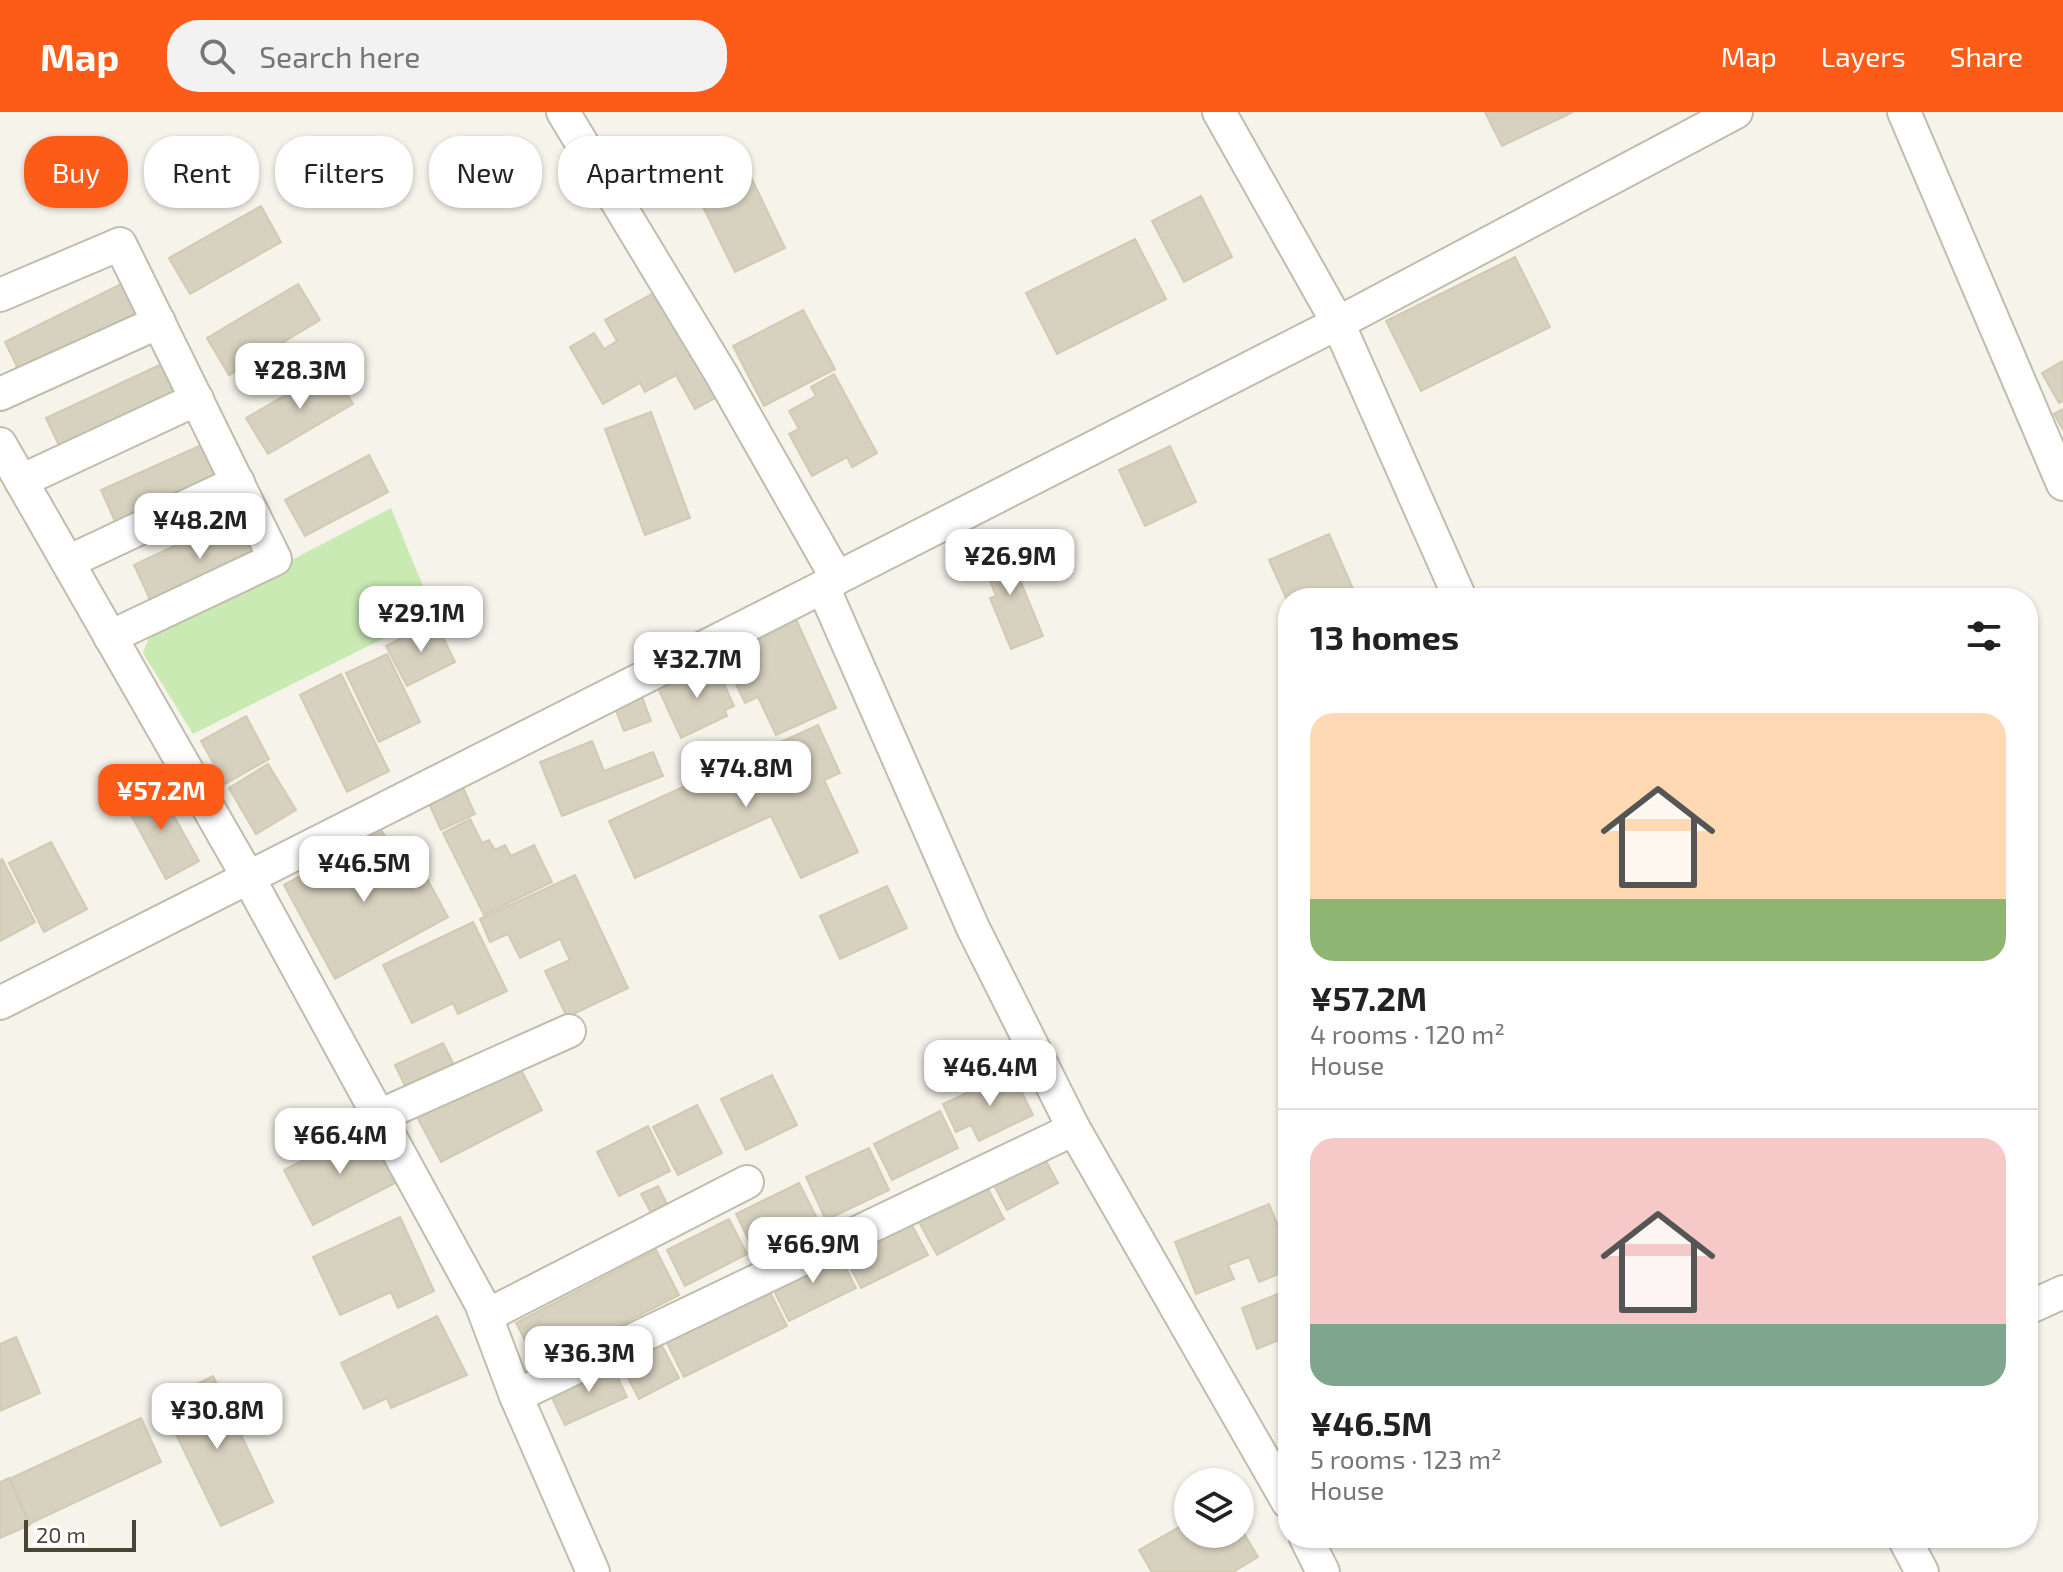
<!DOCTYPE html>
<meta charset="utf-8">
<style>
:root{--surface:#fff;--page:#f2f2f2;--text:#222;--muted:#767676;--line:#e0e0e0;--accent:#fd5b18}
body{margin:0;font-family:"Exo 2",sans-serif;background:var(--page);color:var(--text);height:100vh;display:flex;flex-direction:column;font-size:30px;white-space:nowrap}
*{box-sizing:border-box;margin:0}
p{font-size:26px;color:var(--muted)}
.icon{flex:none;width:44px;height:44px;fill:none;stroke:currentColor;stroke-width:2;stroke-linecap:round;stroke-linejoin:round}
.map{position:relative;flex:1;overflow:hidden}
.panel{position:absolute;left:1278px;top:476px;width:760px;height:960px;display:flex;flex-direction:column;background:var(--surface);border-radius:32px;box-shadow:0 2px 6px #0004}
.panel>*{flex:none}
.hud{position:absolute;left:24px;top:24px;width:760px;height:72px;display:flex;gap:16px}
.tools{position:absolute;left:1174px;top:1356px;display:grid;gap:16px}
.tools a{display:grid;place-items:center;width:80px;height:80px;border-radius:50%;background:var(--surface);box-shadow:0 2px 6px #0004;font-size:40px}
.scale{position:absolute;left:24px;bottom:20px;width:112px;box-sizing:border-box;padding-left:8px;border:4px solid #494537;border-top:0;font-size:22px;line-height:28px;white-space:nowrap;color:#494537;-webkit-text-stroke:6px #fff;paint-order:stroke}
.price{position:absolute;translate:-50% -68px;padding:0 18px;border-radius:16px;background:#fff;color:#222;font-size:26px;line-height:52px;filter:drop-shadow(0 2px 4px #0008)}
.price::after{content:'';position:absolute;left:50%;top:48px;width:24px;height:18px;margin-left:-12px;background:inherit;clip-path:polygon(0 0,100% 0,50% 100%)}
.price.selected{background:var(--accent);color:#fff}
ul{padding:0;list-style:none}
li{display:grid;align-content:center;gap:16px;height:424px;padding:0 32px}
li+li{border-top:2px solid var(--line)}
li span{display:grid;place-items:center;height:248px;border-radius:24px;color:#555}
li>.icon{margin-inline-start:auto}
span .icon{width:144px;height:144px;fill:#fffc;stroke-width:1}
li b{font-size:34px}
h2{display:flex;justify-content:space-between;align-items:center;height:96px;padding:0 32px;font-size:34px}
.pill{padding:0 28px;border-radius:32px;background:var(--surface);box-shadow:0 2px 6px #0004;font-size:28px;line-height:72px}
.pill.selected{background:var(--accent);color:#fff}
header{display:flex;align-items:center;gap:48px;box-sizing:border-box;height:112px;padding:0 40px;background:var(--accent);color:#fff}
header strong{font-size:38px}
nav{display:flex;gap:44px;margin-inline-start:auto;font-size:28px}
.search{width:560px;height:72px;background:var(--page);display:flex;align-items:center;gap:20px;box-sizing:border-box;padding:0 28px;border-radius:32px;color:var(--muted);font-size:30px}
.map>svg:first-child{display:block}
</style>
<header>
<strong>Map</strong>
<div class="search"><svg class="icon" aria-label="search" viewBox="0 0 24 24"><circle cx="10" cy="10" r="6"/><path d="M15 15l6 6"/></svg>Search here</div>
<nav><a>Map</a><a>Layers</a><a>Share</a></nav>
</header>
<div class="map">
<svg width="2063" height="1460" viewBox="0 0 2063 1460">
<rect width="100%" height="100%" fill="#f5f3ea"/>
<path fill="#c9eab2" d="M391,396L434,501L193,622L143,541L150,522Z"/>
<g fill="#d7d1bf" stroke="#d2cab2" stroke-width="2">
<path d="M1485,0H1573L1502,34Z"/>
<path d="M733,28L785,136L735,160L682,52Z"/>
<path d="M1201,84L1232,145L1184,170L1152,109Z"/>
<path d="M261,94L281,130L190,182L169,146Z"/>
<path d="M1135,127L1166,187L1057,242L1026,181Z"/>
<path d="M1515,145L1550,215L1421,279L1386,209Z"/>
<path d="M129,168L147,202L22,265L5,230Z"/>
<path d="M298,172L320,208L229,263L207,226Z"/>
<path d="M666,174L726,280L695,297L676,263L645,280L640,271L603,292L570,235L594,221L604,237L617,229L605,208Z"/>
<path d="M803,198L835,257L764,294L733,234Z"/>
<path d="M168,249L184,283L62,340L46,306Z"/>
<path d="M2063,249V289L2059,291L2042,261Z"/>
<path d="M332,256L353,292L268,342L246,306Z"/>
<path d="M834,262L877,341L852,355L847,345L812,364L789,322L799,317L789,299L816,284L811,275Z"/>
<path d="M2063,297V318L2054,302Z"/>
<path d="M651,300L690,406L645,423L605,317Z"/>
<path d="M208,330L225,368L118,416L101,378Z"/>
<path d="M1170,334L1196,390L1145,414L1119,358Z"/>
<path d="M369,343L388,380L305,424L285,388Z"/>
<path d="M244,401L265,445L154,496L134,453Z"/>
<path d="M1329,422L1357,486H1288V490L1269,448Z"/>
<path d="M1004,429L1043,524L1011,537L990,486L996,484L978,439Z"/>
<path d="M794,503L836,596L776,623L758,585L745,591L725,549L740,543L734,531Z"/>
<path d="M435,509L455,550L407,574L386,534Z"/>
<path d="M387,542L420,610L379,630L346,561Z"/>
<path d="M714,550L734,594L725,598L727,604L681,626L658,576Z"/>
<path d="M341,562L389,659L347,680L300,583Z"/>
<path d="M641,582L651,609L624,619L613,591Z"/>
<path d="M246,604L269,647L225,672L201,629Z"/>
<path d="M818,613L840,661L824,668L858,740L801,766L771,704L635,766L609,709Z"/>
<path d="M592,629L604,659L653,640L663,664L562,704L540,650Z"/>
<path d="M268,652L296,698L256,722L229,676Z"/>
<path d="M460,669L475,702L441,718L426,685Z"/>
<path d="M156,672L199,749L166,767L124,690Z"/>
<path d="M470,707L482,731L489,728L495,738L505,733L511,744L534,733L552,770L484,803L443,721Z"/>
<path d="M382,719L406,762L420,754L448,805L335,867L284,773Z"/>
<path d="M51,730L87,797L44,820L9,751Z"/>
<path d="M2,747L35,810L0,829V749Z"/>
<path d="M575,763L628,876L567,905L545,859L570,848L560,827L520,846L508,822L490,830L480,807Z"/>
<path d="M887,774L907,816L840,847L820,804Z"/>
<path d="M473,810L507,879L458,902L453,891L412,911L383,853Z"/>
<path d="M443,931L454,953L406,976L395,953Z"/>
<path d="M517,950L542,998L441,1050L416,1003Z"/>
<path d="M1012,960L1033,1003L979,1029L971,1013L956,1020L943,992Z"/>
<path d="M772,963L797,1013L746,1038L721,987Z"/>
<path d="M697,993L722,1041L678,1063L653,1015Z"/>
<path d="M940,999L958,1036L892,1068L874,1032Z"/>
<path d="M648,1014L670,1059L619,1084L597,1040Z"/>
<path d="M367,1016L395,1071L313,1113L284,1058Z"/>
<path d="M869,1036L889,1078L826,1108L806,1065Z"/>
<path d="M1040,1038L1058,1071L1007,1098L989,1064Z"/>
<path d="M981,1064L1004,1107L937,1143L914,1101Z"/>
<path d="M799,1071L819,1110L755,1141L736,1102Z"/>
<path d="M658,1074L671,1100L655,1108L641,1082Z"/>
<path d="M1269,1092L1288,1139V1158L1259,1170L1249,1145L1228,1153L1234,1167L1196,1182L1175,1130Z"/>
<path d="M907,1104L928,1143L861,1176L841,1137Z"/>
<path d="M400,1105L434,1179L398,1196L391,1180L340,1203L313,1145Z"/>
<path d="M729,1107L747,1142L685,1174L667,1138Z"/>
<path d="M836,1137L856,1176L789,1209L770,1171Z"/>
<path d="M656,1138L679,1183L539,1255L516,1211Z"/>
<path d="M766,1172L787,1214L684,1265L663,1223Z"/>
<path d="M1288,1178V1224L1257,1237L1242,1196Z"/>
<path d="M437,1204L467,1263L391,1296L387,1286L364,1297L341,1251Z"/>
<path d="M16,1225L40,1281L0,1299V1232Z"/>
<path d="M658,1226L679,1266L639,1287L618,1247Z"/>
<path d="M611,1251L627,1285L565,1313L553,1288L560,1274Z"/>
<path d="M213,1264L273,1390L221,1414L160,1290Z"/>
<path d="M141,1306L161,1350L29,1412L9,1367Z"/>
<path d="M9,1366L30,1413L0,1426V1370Z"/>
<path d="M1188,1410V1422H1240V1415L1258,1445L1233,1460H1152L1139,1438Z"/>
</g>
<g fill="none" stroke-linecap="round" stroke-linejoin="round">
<defs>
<g id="minor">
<path d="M563,0L720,260L837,466"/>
<path d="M1219,0L1338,211L1460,486"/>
<path d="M1904,0L2063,372"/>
<path d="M0,183L120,132L275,447L110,525"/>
<path d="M0,282L159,210"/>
<path d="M0,332L248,765L481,1191L516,1284L593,1460"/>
<path d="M21,369L197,287"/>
<path d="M68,450L238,370"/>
<path d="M823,475L973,816L1074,1017L1288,1390"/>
<path d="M0,891L823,475L837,466L1338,211L1736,0"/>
<path d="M379,1004L569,919"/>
<path d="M2028,1196L2063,1180"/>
<path d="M486,1204L747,1070"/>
<path d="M516,1284L1074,1017"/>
<path d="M1306,1426L1323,1460"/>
<path d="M1904,1426L1922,1460"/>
</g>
</defs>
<use href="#minor" stroke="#c1bdac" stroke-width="36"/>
<use href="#minor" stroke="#fff" stroke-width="32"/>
</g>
</svg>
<div class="tools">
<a><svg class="icon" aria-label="layers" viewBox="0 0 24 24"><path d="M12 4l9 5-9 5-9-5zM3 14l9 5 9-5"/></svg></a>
</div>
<div class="scale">20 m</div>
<b class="price" style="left:300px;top:299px">¥28.3M</b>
<b class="price" style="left:200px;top:449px">¥48.2M</b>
<b class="price" style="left:1010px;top:485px">¥26.9M</b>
<b class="price" style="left:421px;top:542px">¥29.1M</b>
<b class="price" style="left:697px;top:588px">¥32.7M</b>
<b class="price" style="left:746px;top:697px">¥74.8M</b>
<b class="price selected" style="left:161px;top:720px">¥57.2M</b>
<b class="price" style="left:364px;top:792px">¥46.5M</b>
<b class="price" style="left:990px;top:996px">¥46.4M</b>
<b class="price" style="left:340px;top:1064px">¥66.4M</b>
<b class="price" style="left:813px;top:1173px">¥66.9M</b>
<b class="price" style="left:589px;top:1282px">¥36.3M</b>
<b class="price" style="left:217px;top:1339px">¥30.8M</b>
<div class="hud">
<a class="pill selected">Buy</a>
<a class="pill">Rent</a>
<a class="pill">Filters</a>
<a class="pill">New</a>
<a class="pill">Apartment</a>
</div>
<section class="panel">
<h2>13 homes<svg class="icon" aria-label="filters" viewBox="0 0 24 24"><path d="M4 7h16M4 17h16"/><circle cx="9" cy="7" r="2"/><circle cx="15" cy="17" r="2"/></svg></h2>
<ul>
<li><span style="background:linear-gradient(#ffd9b3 75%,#8fb573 0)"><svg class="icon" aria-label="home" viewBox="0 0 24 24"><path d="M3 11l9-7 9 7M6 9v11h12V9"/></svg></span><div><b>¥57.2M</b><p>4 rooms · 120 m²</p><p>House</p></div></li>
<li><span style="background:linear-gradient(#f6c9c9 75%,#7fa58c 0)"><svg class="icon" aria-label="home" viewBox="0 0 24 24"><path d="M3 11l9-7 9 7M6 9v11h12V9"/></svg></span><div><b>¥46.5M</b><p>5 rooms · 123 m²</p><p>House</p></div></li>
</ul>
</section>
</div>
